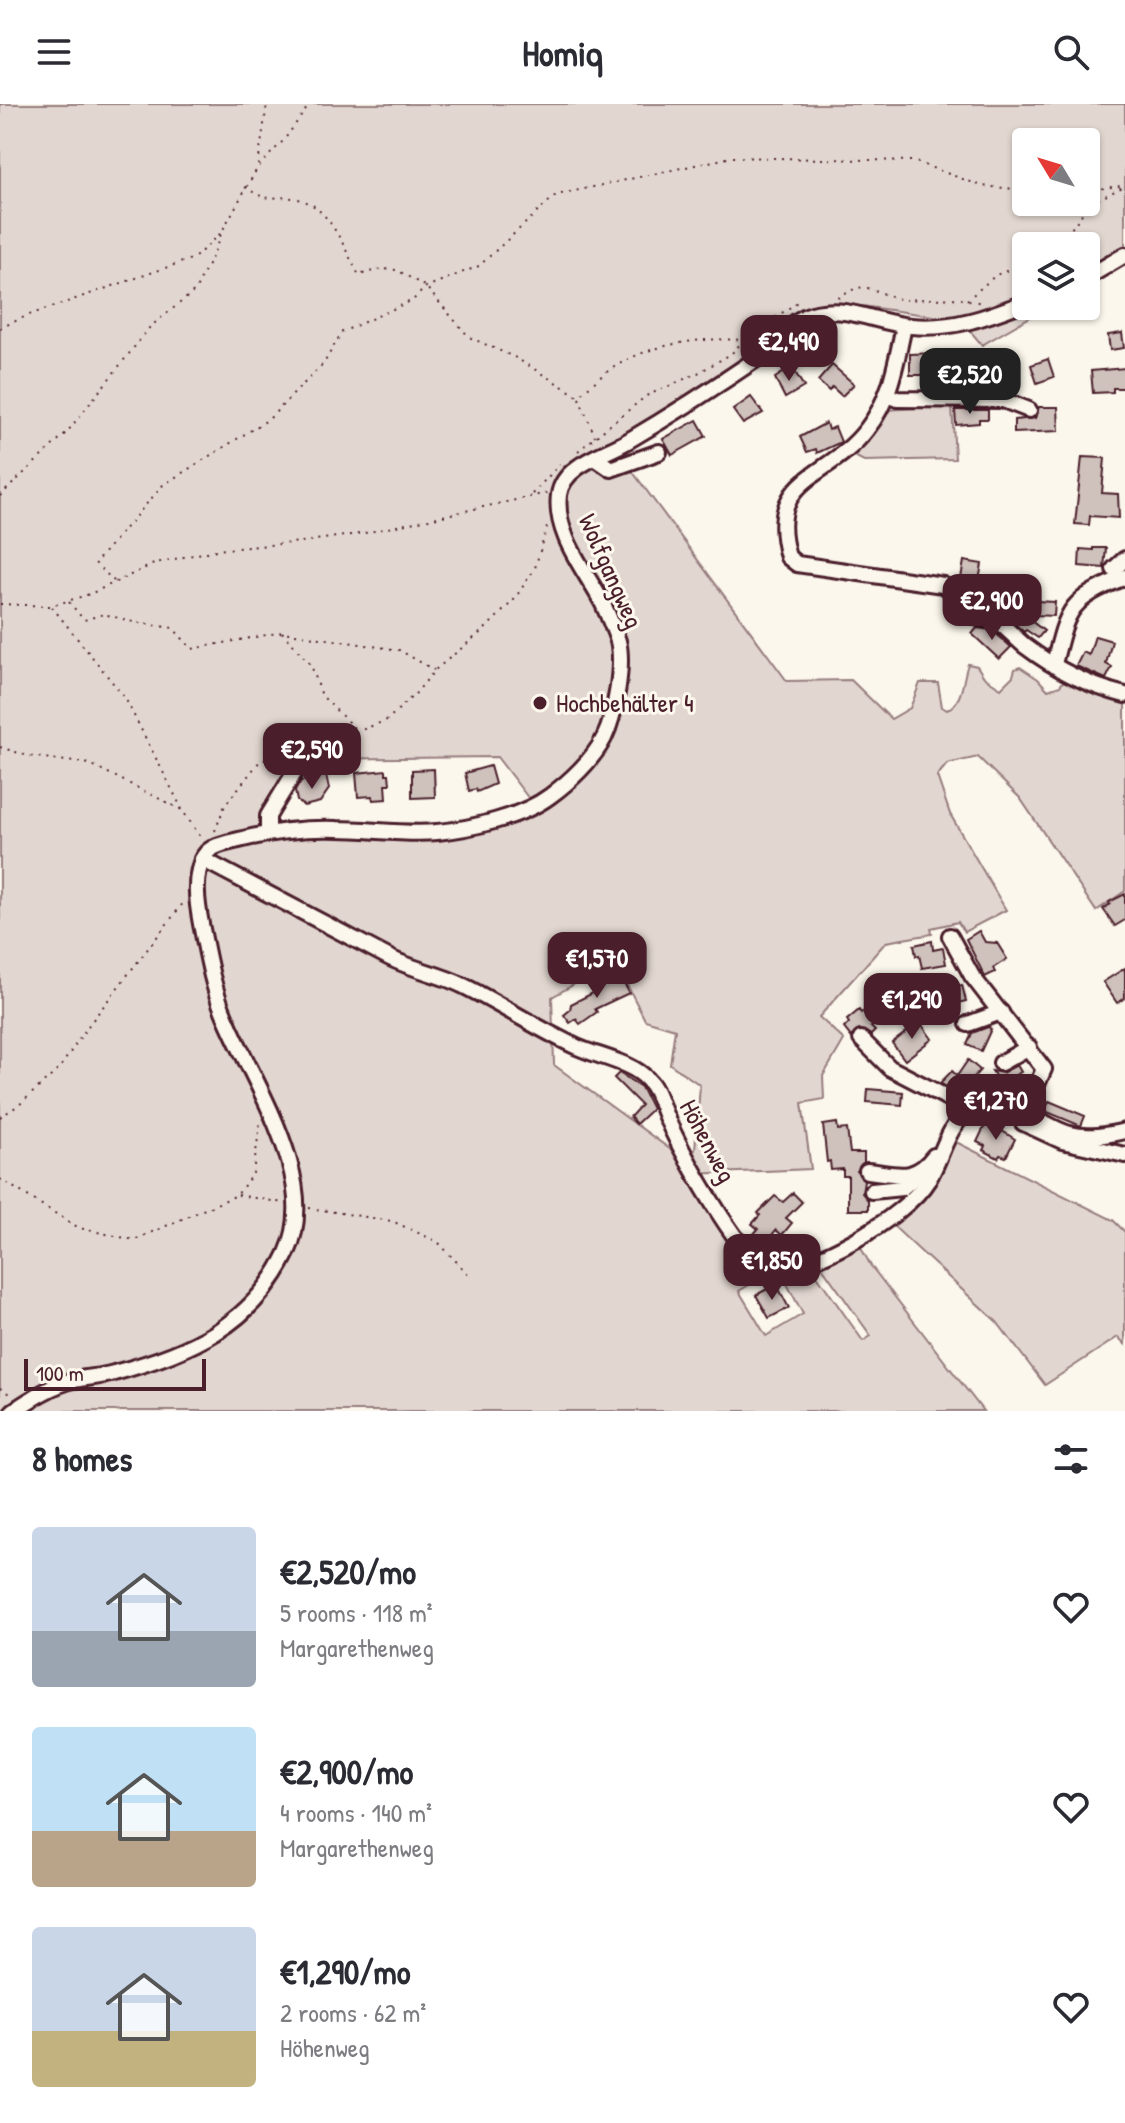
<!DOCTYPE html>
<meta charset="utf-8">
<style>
:root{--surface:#fff;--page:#f2f2f3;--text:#2b2b33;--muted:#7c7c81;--accent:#4a1f2b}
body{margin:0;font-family:"Patrick Hand",sans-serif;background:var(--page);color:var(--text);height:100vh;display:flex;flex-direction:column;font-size:30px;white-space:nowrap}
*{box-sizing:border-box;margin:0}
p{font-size:26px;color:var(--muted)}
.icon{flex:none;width:44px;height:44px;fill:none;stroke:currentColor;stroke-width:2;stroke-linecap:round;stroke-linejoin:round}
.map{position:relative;height:1307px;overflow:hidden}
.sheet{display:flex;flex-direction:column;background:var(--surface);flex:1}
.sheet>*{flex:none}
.needle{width:52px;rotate:308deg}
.buttons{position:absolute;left:1012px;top:24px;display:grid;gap:16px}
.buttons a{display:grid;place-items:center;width:88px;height:88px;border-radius:8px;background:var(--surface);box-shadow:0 2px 6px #0004;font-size:40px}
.scale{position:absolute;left:24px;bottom:20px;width:182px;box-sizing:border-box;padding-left:8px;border:4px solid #4a1f2b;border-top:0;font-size:22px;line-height:28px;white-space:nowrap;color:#4a1f2b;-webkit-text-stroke:6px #fbf7ec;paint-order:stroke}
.price{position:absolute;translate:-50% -68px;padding:0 18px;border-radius:16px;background:var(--accent);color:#fff;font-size:26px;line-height:52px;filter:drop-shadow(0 2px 4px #0008)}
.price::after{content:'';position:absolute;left:50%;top:48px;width:24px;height:18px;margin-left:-12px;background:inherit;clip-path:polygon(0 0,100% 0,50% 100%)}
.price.active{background:#222;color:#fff}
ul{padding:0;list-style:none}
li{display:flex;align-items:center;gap:24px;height:200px;padding:0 32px}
li span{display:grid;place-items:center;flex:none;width:224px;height:160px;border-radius:8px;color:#555}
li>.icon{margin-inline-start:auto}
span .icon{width:96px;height:96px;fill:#fffc;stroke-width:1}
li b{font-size:34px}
h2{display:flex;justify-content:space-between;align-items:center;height:96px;padding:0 32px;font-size:34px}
header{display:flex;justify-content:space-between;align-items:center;height:104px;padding:0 32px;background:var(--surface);font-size:36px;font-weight:700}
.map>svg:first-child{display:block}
</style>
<header><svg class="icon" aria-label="menu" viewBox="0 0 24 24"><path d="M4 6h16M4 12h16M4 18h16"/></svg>Homiq<svg class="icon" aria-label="search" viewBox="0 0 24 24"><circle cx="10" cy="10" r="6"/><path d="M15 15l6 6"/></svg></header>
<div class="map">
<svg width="1125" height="1307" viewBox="0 0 1125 1307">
<rect width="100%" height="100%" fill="#fbf7ec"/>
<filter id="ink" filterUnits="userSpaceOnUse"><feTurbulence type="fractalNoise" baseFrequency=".0125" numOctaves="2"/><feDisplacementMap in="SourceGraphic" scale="16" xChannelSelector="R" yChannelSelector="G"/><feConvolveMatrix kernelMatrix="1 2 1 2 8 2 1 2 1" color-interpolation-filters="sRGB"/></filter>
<g filter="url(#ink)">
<g fill="#e2d7d0" stroke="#967b7e" stroke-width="2" fill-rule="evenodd">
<path d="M0,0H1125V158L1086,180V142H1026V202H1049L982,241L961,216L862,202L811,201L762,241L613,341L787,577L851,576L891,615L910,604L920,579H938L942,603L947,606C964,597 962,576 968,560L977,562L984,573L1001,584L1013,572L1015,565L1020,563L1038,575L1048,586L1060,582L1069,569L1125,591V787L1096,807L1020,694L978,653L947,660L937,672L950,710L1006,806L964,828L958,818L931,824L932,830L886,838L819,913L844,936L823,972L824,995L802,999L811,1065L693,1070L743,1153L759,1175L739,1187L766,1232L803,1210L787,1180L786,1170L809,1160L863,1237L871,1232L822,1163L860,1142L871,1162L983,1307H0ZM1026,38H1086V98H1026ZM497,653L536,704L404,733L257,726L286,666L302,655ZM615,857L645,916L675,925L670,960L700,981L695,1046L681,1053L554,961L552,893Z"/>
<path d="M952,302L955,355L864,357L850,350L886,306Z"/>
<path d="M954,1037L1113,1116L1125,1128V1240L1118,1233L1045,1281L997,1218L891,1120Z"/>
</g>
<g fill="#cfc2bc" stroke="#4a1f2b" stroke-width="2">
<path d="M1122,229L1124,244L1110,246L1108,231Z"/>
<path d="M939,249V271H910V250Z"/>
<path d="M1048,255L1054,273L1037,279L1031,261Z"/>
<path d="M832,261L854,280L842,292L832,283L829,287L818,277Z"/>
<path d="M792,263L804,283L785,294L775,274Z"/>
<path d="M1125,264L1124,284H1113V288L1093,289L1091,267Z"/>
<path d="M751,293L763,309L743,320L733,306Z"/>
<path d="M1039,303H1058L1059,327L1014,329V316L1035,314Z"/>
<path d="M955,306H988V315H979V319L956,321Z"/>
<path d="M697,316L706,332L672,351L663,335Z"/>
<path d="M826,319L828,326L835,323L841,338L817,349L816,345L807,348L800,333Z"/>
<path d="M1082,353L1105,354L1102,389L1118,390L1119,414L1090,412L1089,421L1075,420Z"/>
<path d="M1093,444H1106L1104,464L1079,462L1080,445L1093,446Z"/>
<path d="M964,457L982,460L978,482L960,480Z"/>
<path d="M986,482L1044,527L1038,534L1026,526L1024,528L1001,508L983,505L976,500L974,497Z"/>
<path d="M1036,497L1055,498L1054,512L1034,511Z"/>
<path d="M977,524L992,526L1011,543L999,555L972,530Z"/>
<path d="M1095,532L1112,537L1106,560L1112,563L1106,575L1076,562L1083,548L1089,551Z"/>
<path d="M490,662L495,680L477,688L476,685L469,687L465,669Z"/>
<path d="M434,665L435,693L412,694V666Z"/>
<path d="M386,666V670H389L390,680H386L387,695L373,696L372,692L358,693L356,669Z"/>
<path d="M326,671L329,685L320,698L304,702L297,697L295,687L301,677Z"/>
<path d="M1125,790V816L1115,822L1103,805L1110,800L1109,798Z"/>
<path d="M979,827L985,838L997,839L1007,855L993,864L995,868L985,873L966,835Z"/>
<path d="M932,837L933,846L943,844L946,860L922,864L919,851L916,852L914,841Z"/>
<path d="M1125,864V894L1117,899L1103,878Z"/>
<path d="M620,870L629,889L595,905L597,908L580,920L576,915L570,919L564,911L570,906L571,900L599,886L597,881Z"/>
<path d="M962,881L966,897L942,903L939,887Z"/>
<path d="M859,906L861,909L866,906L877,919L871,923L875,927L871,931L859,925L851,933L844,924L849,919L847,916Z"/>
<path d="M920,918L932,935L905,956L892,939Z"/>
<path d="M988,923L991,925L981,947L967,941L972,929Z"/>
<path d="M968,956L980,966L971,976L977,982L972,987L977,992L967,997L940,979L952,967L957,972Z"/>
<path d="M1017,961L1021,968L1000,980L992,967L1002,969Z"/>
<path d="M619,969L641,983L652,1005L636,1020L630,1013L641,1001L614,974Z"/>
<path d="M868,985L903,988L902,1001L867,998Z"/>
<path d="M1049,997L1085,1012L1081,1022L1045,1007Z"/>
<path d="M837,1019L838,1026L847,1025L850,1049H864V1058L857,1067L864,1076L862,1089L868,1096V1106H848V1072H843V1065L831,1066L830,1057L827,1058L823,1021Z"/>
<path d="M985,1021L993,1024L994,1022L1015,1035L1006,1053L1000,1051L998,1054L983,1046L985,1042L977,1038Z"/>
<path d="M793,1089L802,1098L786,1114L792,1119L782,1131L776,1126L764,1141L752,1132L758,1125L752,1120L760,1111L758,1109L775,1092L783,1098Z"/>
<path d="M771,1183L773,1188L779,1185L789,1204L769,1214L756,1191Z"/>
</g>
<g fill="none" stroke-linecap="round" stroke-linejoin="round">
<defs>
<g id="minor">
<path d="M1086,174L1125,151"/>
<path d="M904,222C896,258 891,295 867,325C828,377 765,371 788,453L797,460L943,481C958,488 963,507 979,514C985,516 991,514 997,517C1007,524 1015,534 1025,542C1054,564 1089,582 1125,591"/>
<path d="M887,291L897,295L1003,296L1029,306"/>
<path d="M595,354L611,365L659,348"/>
<path d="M1114,465L1125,455"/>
<path d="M1054,560C1068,503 1069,496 1125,473"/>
<path d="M268,729V712L296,666"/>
<path d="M202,755L390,854C414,866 440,870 464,882C502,901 538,925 577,943C599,953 632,958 648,976C658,986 661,1002 667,1015C683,1051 735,1145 766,1167C809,1169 905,1114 928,1076C944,1051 947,1014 979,1002C1009,989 1042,1023 1070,1030C1088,1035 1108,1031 1125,1027"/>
<path d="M950,832L972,872L1044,965L1022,1014L1023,1019L1062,1037L1125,1051"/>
<path d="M968,920L1001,908"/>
<path d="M861,935L890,964L944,992L967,1009"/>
<path d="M1001,959L1029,943"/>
<path d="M867,1067C897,1070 914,1079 934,1052"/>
<path d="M872,1087L902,1084L921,1068"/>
<path d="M13,1307C31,1295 54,1280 75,1276C88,1273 101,1273 114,1269C188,1249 252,1222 287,1149C322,1075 250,975 223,907C212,880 207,849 201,820C197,799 193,773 204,752C211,741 227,739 239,736C271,728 304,724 337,725C371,725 404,731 437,728C470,725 522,713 550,692C569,678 593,656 604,634C615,612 624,561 618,537C614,525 608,511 603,500C586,467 554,431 559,391C563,361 604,351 626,338C672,311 717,282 761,252C777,241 785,222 804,213C840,197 875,219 911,222C953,226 987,213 1026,198"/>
</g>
</defs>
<use href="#minor" stroke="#4a1f2b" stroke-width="20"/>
<g stroke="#4a1f2b" stroke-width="2" stroke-dasharray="2 6" stroke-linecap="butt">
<path d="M258,61L267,0"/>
<path d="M245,83C273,102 271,89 298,95C330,102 344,145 359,171L380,165L397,166L426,183L469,233L516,254L578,292C588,284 597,275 607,268C645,240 698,233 744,236"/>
<path d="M1086,86L1121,82"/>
<path d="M1056,142L1061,139L1089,100L1125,82"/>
<path d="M838,194L856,184L865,183L902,196L959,194L982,199"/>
<path d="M967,196L996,171L1026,159"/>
<path d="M0,224L29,211L194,154L221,129L258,63L284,36L310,0"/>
<path d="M579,294L595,332"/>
<path d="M578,347L646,292L696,270L731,250L744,236L796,199H801"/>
<path d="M532,390L560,360"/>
<path d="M0,392L68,327L150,223L195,187L213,151L221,130"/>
<path d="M114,477L95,459L163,381L269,315L324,259L342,228L413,196L426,183L479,162L556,91L732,53L913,57L982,82L1026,86"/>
<path d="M69,498L84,516L104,510L133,518L173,524L192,545L282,528L399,546L434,566"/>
<path d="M0,500L51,502L90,490L156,459L216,446L302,438L365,429L547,389"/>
<path d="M52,503L125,594L182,705"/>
<path d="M282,528L311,561L322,592L356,626"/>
<path d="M0,643L28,652L90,660L182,706L202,735"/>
<path d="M215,727L225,701L260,657L326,640L387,616L416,589L435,566L485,525L514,496L535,464L547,423"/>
<path d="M0,1013L19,1001L59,965L88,922L184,798"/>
<path d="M0,1075L79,1124L134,1136L237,1091L253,1069L260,1020"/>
<path d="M238,1091L283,1099"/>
<path d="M309,1104L392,1117L438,1138L469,1171"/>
<path d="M0,1284L11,1291"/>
</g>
<use href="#minor" stroke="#fbf7ec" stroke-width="14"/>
</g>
</g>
<circle fill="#4a1f2b" stroke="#fbf7ec" stroke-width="3" cx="540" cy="599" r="8"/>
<g text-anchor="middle" stroke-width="6" stroke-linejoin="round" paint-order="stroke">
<g font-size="26" fill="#4a1f2b" stroke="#fbf7ec">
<text transform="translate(611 467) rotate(66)" y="9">Wolfgangweg</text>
<text transform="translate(708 1037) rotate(62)" y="9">Höhenweg</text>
</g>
<g font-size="26" fill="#4a1f2b" stroke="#fbf7ec" text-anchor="start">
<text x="556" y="608">Hochbehälter 4</text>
</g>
</g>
</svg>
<div class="buttons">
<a><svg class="needle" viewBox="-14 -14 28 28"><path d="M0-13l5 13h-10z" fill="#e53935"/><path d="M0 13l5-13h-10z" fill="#7c7c81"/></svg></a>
<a><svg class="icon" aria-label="layers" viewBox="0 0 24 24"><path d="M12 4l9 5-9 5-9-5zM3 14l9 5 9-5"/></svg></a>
</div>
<div class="scale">100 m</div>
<b class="price" style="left:789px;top:279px">€2,490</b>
<b class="price active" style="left:970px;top:312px">€2,520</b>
<b class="price" style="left:992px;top:538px">€2,900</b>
<b class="price" style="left:312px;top:687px">€2,590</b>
<b class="price" style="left:597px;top:896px">€1,570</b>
<b class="price" style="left:912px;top:937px">€1,290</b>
<b class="price" style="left:996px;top:1038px">€1,270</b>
<b class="price" style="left:772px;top:1198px">€1,850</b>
</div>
<section class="sheet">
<h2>8 homes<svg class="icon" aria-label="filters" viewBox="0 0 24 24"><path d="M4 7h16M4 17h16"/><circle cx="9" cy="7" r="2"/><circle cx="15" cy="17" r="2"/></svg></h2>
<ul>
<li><span style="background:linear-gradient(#c9d6e8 65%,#9aa5b1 0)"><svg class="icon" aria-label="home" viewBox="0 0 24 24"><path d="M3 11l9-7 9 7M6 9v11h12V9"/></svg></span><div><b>€2,520/mo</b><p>5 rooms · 118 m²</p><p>Margarethenweg</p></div><svg class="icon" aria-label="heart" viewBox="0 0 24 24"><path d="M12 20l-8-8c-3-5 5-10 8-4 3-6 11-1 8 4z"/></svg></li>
<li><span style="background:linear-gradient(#bfe0f5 65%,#b9a48a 0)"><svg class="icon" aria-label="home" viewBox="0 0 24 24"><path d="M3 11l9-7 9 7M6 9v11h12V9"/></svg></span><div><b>€2,900/mo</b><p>4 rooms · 140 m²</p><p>Margarethenweg</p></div><svg class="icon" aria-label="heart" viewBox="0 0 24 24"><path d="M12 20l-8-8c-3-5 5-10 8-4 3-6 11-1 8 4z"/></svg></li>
<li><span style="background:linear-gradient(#c9d6e8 65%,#c2b280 0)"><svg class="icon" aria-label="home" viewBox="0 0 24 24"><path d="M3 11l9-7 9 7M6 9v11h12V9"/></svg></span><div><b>€1,290/mo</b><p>2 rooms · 62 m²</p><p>Höhenweg</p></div><svg class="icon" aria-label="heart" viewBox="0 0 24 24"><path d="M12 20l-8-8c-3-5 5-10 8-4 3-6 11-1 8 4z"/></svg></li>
</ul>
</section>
